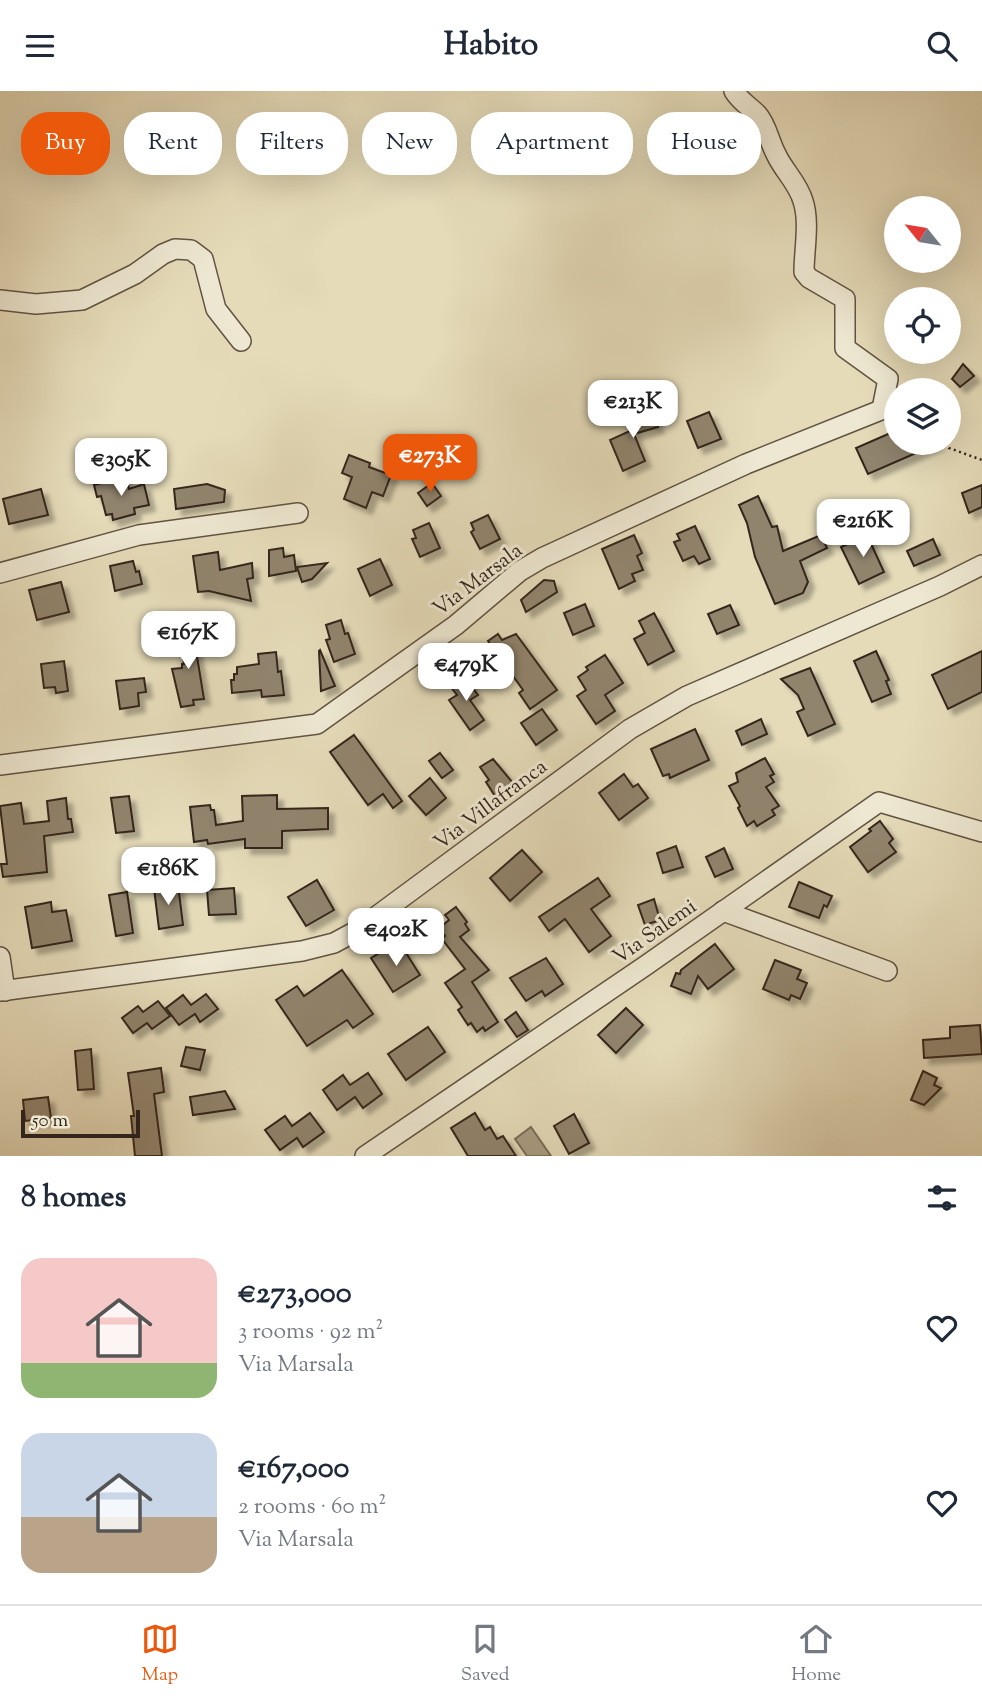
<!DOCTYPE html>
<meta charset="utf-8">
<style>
:root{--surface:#fff;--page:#f6f6f7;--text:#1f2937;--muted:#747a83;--line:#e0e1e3;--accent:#ea580c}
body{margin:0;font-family:"Sorts Mill Goudy",serif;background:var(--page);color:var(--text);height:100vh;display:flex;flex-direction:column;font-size:26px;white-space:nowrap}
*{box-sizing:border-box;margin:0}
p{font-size:23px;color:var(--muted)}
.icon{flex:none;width:38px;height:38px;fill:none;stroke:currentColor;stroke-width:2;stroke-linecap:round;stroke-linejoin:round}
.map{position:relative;height:1065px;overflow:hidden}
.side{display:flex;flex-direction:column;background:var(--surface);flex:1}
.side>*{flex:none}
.top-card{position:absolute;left:21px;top:21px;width:942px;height:63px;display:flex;gap:14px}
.needle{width:46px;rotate:300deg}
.fabs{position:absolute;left:884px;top:105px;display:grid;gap:14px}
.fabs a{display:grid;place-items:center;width:77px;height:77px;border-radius:50%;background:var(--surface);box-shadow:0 7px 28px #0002;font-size:35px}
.scale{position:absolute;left:21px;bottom:18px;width:119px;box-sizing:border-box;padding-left:7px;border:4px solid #35261b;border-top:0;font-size:19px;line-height:24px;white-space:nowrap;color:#35261b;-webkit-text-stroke:5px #eee8d2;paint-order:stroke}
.price{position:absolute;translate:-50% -60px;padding:0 16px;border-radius:14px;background:#fff;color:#222;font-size:23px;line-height:46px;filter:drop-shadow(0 2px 4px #0008)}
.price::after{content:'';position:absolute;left:50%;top:42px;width:21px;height:16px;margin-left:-10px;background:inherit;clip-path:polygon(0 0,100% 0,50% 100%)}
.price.selected{background:var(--accent);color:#fff}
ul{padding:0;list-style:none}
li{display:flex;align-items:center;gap:21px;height:175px;padding:0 21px}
li span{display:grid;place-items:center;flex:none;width:196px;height:140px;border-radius:21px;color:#555}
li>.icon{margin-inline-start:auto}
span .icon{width:84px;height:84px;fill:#fffc;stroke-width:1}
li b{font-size:30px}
h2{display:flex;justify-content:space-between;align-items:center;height:84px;padding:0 21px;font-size:30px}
.tag{padding:0 24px;border-radius:28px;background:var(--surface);box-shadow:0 7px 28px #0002;font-size:24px;line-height:63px}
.tag.selected{background:var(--accent);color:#fff}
header{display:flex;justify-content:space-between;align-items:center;height:91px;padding:0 21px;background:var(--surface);font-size:32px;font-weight:800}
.tabs{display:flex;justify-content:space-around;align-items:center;height:98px;border-top:2px solid var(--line);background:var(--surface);font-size:19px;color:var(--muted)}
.tabs a{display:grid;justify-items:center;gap:4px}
.tabs .selected{color:var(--accent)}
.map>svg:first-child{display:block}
</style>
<header><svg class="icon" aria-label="menu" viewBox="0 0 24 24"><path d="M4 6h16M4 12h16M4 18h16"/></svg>Habito<svg class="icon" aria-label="search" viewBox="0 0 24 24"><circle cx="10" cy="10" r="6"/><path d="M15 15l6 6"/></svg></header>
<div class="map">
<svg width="982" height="1065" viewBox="0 0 982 1065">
<defs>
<filter id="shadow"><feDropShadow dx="6" dy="6" stdDeviation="2" flood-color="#0004"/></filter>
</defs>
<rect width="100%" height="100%" fill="#e5dbb9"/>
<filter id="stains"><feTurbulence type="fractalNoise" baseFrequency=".00286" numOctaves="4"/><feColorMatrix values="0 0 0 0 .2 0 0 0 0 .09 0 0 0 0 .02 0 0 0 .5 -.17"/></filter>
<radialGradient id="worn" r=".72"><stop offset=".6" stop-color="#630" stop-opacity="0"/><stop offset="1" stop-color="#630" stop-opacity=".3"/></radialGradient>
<path fill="#a99d83" stroke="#7b6d59" stroke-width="2" d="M531,1036L551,1065H527L515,1048Z"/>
<g fill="#91846d" stroke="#35261b" stroke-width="2" filter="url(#shadow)">
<path d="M963,273L974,285L960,296L952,288Z"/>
<path d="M653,320L658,336L634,343L645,370L623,380L610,349L630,340L627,327Z"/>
<path d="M709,321L721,348L698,357L687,330Z"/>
<path d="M895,340L896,352H939L868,383L856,357Z"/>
<path d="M349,364L370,372L369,376L391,384L383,405L372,401L366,417L344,408L352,386L342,382Z"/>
<path d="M126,386L129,398L144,393L149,414L134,417L135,423L113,429L112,423L106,424L101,405L97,406L94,394Z"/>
<path d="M432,392L441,405L427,415L418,402Z"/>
<path d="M207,393L225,399L224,411L176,418L174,398Z"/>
<path d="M982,394V416L969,422L962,402Z"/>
<path d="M41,398L48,424L9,433L3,408Z"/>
<path d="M758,405L772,436L777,435L783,460L821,444L827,457L800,470L808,491L803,502L775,513L755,466L747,432L739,414Z"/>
<path d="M896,414L902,430L880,439L874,423Z"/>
<path d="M488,424L500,448L480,458L471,441L474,439L471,432Z"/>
<path d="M429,432L440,457L420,466L412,448L416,447L413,439Z"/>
<path d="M695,435L710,468L699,473L694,465L683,470L674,451L680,449L677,443Z"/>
<path d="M634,444L642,462L637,465L643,479L632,483L635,490L619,498L602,458Z"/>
<path d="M867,444L884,481L859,493L841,456Z"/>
<path d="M933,448L940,464L914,475L907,460Z"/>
<path d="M283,457L284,466L294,464L296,480L269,485V459Z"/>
<path d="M218,461L220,479L252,472L253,487L247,488L251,510L209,500L198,501L193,465Z"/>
<path d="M380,468L392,494L370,505L358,478Z"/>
<path d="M133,470L136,481L139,480L142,493L115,500L110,475Z"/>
<path d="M327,472L312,488L302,491L297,476Z"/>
<path d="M544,489L554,490L557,501L526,521L521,509Z"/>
<path d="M61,491L69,521L37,529L29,499Z"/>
<path d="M585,513L594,535L573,544L564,522Z"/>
<path d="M730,514L739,534L717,543L708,523Z"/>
<path d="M654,522L674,560L648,574L634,548L645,542L639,530Z"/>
<path d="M341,529L345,543L348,542L355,563L334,571L326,549L330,548L326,534Z"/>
<path d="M192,535L204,608L193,609L194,614L181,616L172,578L182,577V573H184L179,537Z"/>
<path d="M498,543L502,549L516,543L557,599L530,618L519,602L523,599L488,550Z"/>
<path d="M320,559L335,595L321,600L319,560Z"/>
<path d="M876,560L889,589L886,590L891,603L872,611L854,570Z"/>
<path d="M982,560V601L948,618L932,584Z"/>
<path d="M276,561L278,581L281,580L284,604L262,606L261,599L232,602L231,589H234V583H237V576L259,573L258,563Z"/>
<path d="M605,564L623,592L605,604L615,620L596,633L577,605L586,599L578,586L588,579L586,576Z"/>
<path d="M64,570L68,600L56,602L55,596L44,597L41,573Z"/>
<path d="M810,577L835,633L808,645L797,621L804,618L798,604L781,588Z"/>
<path d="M463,584L478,604L470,609L484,629L470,639L449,609L457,604L450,595Z"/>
<path d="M144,587L146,601L138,602L139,615L120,618L116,590Z"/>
<path d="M542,618L557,639L536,654L521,632Z"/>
<path d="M761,628L767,643L742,654L736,640Z"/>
<path d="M695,638L709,669L670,687L669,683L663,685L651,658Z"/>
<path d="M354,644L402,710L393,717L383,703L368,714L330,661Z"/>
<path d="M440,662L453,679L442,687L429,670Z"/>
<path d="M765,667L774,683L770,685L774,691L766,696L779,715L772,719L775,724L757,735L754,730L747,735L738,717L740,715L729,695L738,691L736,682Z"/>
<path d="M493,668L513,692L495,705L486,691L489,689L480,676Z"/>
<path d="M624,683L633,696L638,693L648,707L619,729L599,702Z"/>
<path d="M430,687L446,707L426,724L409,705Z"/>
<path d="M277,704V718L328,717V738L282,740V757H245V748L208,753L207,749L194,751L190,716L210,714L211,719H214L216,734L243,730L242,705Z"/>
<path d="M129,705L134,740L116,742L111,707Z"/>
<path d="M66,707L68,728H71L73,741L44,745L47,781L3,786L1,773H7L0,715L21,712L24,733L49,730L47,710Z"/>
<path d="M880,730L893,748L889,752L896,761L868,781L850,756L871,740L869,738Z"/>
<path d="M676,755L683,776L663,782L657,762Z"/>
<path d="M724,757L733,778L715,786L706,766Z"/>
<path d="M522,759L542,781L510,810L490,787Z"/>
<path d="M598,787L610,805L591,818L611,845L589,861L565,828L549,840L539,826Z"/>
<path d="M317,789L334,819L306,835L288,806Z"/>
<path d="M799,791L832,805L827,816L824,814L819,827L789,816Z"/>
<path d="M178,794L183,834L159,838L154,797Z"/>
<path d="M234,797L236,823L209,824L207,799Z"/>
<path d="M127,801L133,842L116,845L109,804Z"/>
<path d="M654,808L660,829L645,834L638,814Z"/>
<path d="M51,811L52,821L66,819L72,850L32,857L25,816Z"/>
<path d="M456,816L467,831L465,833L469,839L460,846L489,879L472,891L498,931L485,940L483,936L477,941L471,932L468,934L458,919L462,916L445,892L465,878L442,848L445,845L439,837L449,829L445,824Z"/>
<path d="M715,853L734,878L708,898L698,885L691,903L671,895L676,882L680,883L681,879Z"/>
<path d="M401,854L420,884L393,901L371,867L386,858L388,862Z"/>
<path d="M546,867L563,893L545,905L542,900L526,910L510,887Z"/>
<path d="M775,869L801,879L797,888L807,892L800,908L791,904L789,909L763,898Z"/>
<path d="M342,879L373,923L353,937L347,929L307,955L276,909L297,895L304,905Z"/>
<path d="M206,903L218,918L200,931L195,923L179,934L166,917L183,904L191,914Z"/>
<path d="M158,910L170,925L152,938L147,932L133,942L122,927L138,915L143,921Z"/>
<path d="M626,917L643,934L616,962L598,944Z"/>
<path d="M516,921L528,939L517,946L505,929Z"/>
<path d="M980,934L982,963L924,967L923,949L950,947V936Z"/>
<path d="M428,936L445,961L406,989L388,963Z"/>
<path d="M186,956L205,959L200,979L181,975Z"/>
<path d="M91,958L94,998L78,999L75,960Z"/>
<path d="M161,977L164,1001L154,1003L162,1065H135L131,1025H134L128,982Z"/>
<path d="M923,980L937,987L934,994L941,997L924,1014L911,1009Z"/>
<path d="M368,982L382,1003L363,1017L355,1006L337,1019L323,999L343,984L350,994Z"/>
<path d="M225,1000L235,1018L193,1024L190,1006Z"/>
<path d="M48,1006L51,1027L25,1030L23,1009Z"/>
<path d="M310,1022L324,1041L303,1056L297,1047L280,1059L265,1039L285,1025L292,1035Z"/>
<path d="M475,1022L485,1039L490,1036L497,1048L503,1045L516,1065H468L451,1037Z"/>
<path d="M574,1023L589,1052L569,1063L554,1035Z"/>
</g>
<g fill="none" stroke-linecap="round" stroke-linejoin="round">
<defs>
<g id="minor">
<path d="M734,0C740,10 749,15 757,23C767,34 769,50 776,63C783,79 798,92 803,110C810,131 804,159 804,181L809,187L845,208V257L888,288L882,318"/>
<path d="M0,209L36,213L82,209L135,183L163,163L175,158L191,159L203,168L216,218L241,250"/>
<path d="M0,482L139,444L298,422"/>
<path d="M0,674L317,633L456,534L520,480L542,467L746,373L896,313"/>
<path d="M723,820L887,880"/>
<path d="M0,866L5,900"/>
<path d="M0,900L302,860L334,852L358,839L630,638L687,605L940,495L982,474"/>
<path d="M365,1065L645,875L879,711L982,741"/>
</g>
</defs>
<use href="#minor" stroke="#615342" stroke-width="22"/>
<path stroke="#35261b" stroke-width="2.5" stroke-dasharray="2 3.5" stroke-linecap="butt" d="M946,352L949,357L982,369"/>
<use href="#minor" stroke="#eee8d2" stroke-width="19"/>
</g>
<g text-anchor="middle" stroke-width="6" stroke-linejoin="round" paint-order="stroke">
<g font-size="21" fill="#35261b" stroke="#eee8d2">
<text transform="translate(477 488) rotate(-37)" y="7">Via Marsala</text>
<text transform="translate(490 713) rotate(-37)" y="7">Via Villafranca</text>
<text transform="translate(654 840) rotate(-35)" y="7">Via Salemi</text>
</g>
</g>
<rect width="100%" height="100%" filter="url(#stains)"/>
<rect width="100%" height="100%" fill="url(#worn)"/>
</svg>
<div class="fabs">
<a><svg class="needle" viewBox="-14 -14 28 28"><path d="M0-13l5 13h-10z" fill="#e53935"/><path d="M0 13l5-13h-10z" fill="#747a83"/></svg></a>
<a><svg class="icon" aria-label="locate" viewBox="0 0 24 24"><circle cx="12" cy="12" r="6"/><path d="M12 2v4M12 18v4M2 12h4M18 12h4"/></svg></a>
<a><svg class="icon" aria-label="layers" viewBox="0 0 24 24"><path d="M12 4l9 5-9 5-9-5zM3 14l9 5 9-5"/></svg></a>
</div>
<div class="scale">50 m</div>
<b class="price" style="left:633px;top:349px">€213K</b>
<b class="price selected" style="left:430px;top:403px">€273K</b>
<b class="price" style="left:121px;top:407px">€305K</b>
<b class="price" style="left:863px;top:468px">€216K</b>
<b class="price" style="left:188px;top:580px">€167K</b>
<b class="price" style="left:466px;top:612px">€479K</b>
<b class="price" style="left:168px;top:816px">€186K</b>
<b class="price" style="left:396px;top:877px">€402K</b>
<div class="top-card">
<a class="tag selected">Buy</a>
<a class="tag">Rent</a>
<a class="tag">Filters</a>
<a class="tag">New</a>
<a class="tag">Apartment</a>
<a class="tag">House</a>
</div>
</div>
<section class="side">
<h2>8 homes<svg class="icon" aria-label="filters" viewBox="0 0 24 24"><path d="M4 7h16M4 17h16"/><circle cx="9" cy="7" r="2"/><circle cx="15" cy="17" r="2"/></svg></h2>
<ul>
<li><span style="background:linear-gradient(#f6c9c9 75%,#8fb573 0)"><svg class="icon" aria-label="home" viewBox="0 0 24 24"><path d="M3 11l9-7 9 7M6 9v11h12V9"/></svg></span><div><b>€273,000</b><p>3 rooms · 92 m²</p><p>Via Marsala</p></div><svg class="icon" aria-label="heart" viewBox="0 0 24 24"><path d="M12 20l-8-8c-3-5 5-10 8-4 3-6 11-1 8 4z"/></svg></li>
<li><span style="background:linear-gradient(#c9d6e8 60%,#b9a48a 0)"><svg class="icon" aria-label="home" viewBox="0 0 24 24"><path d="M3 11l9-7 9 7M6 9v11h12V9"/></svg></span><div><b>€167,000</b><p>2 rooms · 60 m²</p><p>Via Marsala</p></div><svg class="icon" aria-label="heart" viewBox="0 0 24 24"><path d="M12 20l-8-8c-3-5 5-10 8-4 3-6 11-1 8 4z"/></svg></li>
</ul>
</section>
<nav class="tabs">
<a class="selected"><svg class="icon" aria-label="map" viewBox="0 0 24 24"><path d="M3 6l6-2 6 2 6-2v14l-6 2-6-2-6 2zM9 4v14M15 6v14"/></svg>Map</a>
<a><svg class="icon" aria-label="saved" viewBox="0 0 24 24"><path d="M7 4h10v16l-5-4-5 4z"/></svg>Saved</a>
<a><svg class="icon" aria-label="home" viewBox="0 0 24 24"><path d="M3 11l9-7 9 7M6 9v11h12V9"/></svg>Home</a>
</nav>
